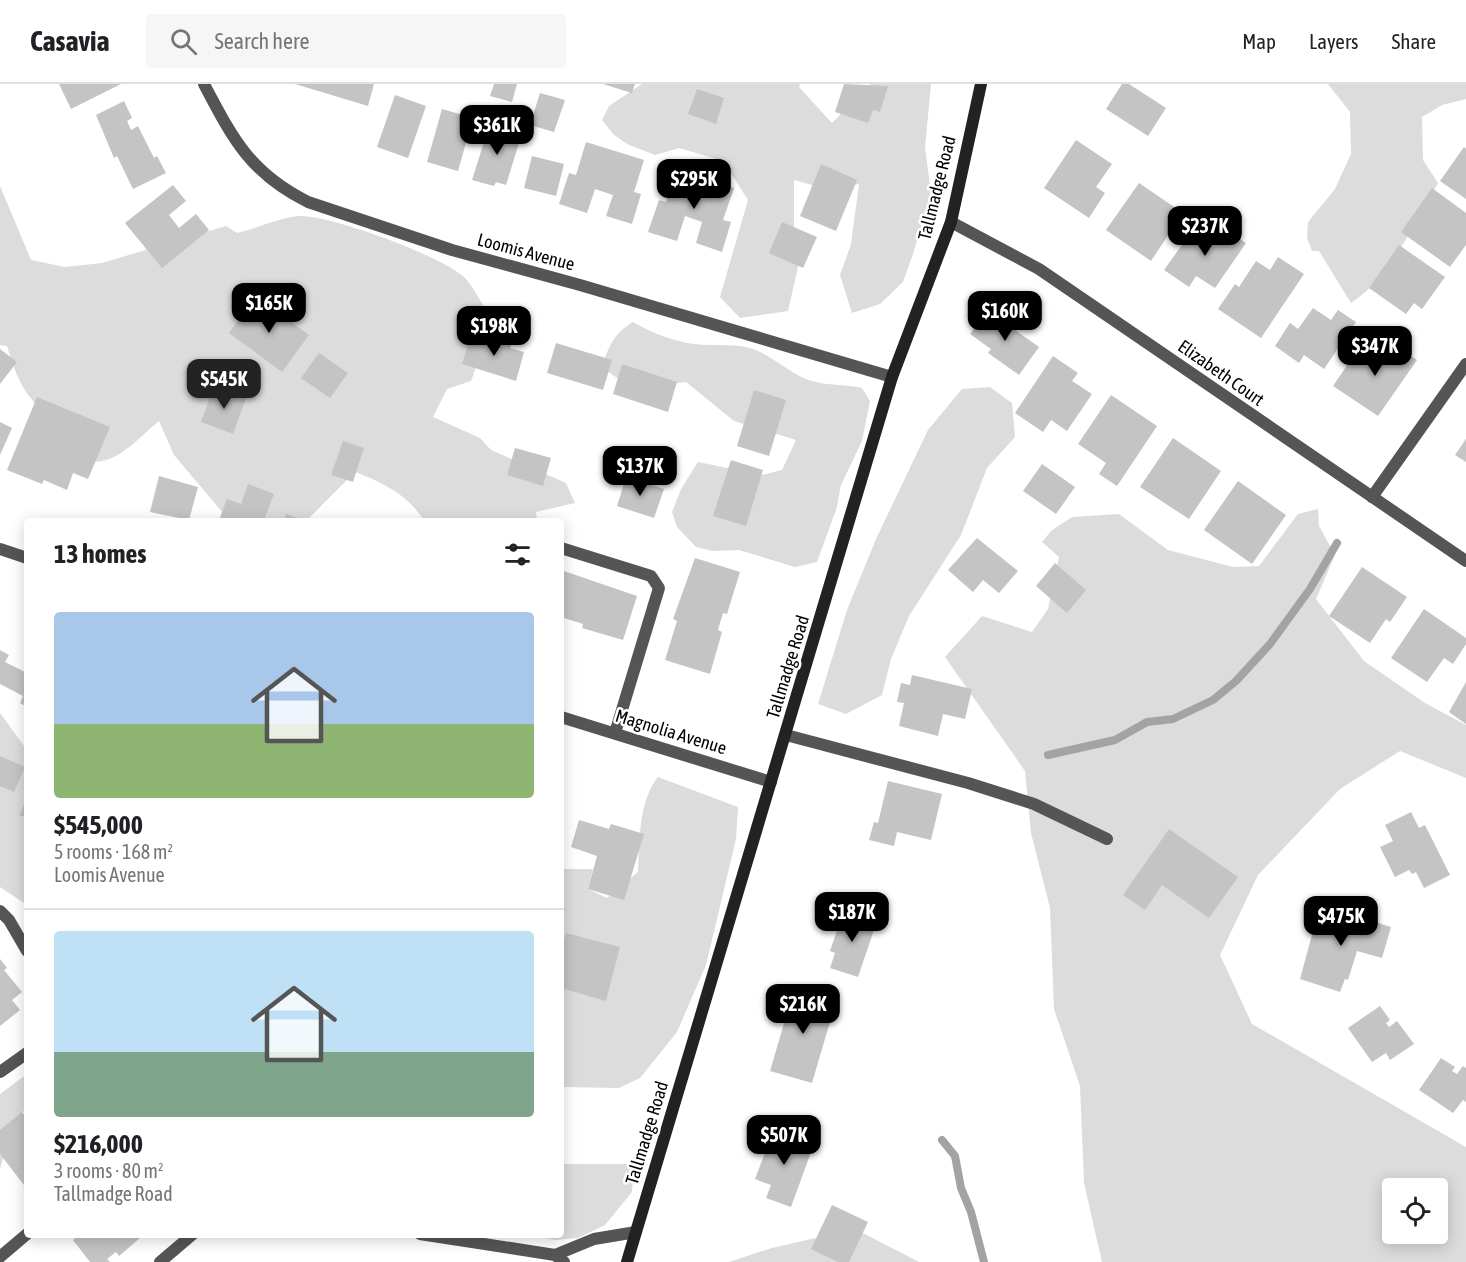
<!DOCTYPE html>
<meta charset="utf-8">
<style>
:root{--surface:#fff;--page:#f6f6f6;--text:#202124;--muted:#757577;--line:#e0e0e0;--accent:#000}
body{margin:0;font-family:"Asap Condensed",sans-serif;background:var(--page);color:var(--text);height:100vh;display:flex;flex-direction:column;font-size:22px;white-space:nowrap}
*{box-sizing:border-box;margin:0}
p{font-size:20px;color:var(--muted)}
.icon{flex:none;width:33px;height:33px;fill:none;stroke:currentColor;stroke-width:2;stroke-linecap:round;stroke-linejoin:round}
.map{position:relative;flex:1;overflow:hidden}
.details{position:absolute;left:24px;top:434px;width:540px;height:720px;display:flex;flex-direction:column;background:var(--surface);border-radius:6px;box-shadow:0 3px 15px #0003}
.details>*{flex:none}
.tools{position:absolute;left:1382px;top:1094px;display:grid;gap:12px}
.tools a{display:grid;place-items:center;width:66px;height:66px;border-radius:6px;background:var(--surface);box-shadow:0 3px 15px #0003;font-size:30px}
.price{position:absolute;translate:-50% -51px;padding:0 14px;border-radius:12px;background:var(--accent);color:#fff;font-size:20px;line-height:39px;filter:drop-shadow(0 2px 3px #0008)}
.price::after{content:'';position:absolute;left:50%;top:36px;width:18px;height:14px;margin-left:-9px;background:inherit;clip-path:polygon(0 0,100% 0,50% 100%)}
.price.current{background:#222;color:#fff}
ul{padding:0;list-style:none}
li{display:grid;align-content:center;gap:12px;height:318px;padding:0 30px}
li+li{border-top:2px solid var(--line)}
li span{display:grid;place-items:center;height:186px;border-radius:6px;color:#555}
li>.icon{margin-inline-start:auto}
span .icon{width:108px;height:108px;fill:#fffc;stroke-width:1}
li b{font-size:26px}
h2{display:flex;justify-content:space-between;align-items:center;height:72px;padding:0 30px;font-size:26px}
header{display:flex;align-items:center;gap:36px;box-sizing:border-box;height:84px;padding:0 30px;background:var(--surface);border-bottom:2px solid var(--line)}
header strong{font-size:28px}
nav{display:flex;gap:33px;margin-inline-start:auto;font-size:21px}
.search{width:420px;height:54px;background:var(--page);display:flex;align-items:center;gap:15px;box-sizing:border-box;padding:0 21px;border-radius:6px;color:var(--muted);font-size:22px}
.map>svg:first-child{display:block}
</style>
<header>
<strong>Casavia</strong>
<div class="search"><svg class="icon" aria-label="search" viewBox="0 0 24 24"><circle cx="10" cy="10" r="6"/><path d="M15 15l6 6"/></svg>Search here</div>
<nav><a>Map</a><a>Layers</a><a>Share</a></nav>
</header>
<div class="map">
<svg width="1466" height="1178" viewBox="0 0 1466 1178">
<rect width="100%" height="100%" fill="#fff"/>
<g fill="#dcdcdc" fill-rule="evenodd">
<path d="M642,0H800L799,3L832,39L871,0H931L925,64L931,108L913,170L903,198L880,220L852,229L840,191L851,160L859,100L830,106L794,96V141L800,174L788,227L740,234L720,213L748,116L723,77L679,64L655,71L627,60L613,50L602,36L609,22Z"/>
<path d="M1328,0H1466V15L1442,21L1422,33L1423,76L1438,99C1416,137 1389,195 1351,219L1319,167H1312L1307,154L1308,138L1335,105L1351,70L1350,28Z"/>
<path d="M0,102L31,176L65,183L102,179L226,142L237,149C258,144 278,134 299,132C328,130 446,173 466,195C476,207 484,224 493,238L471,297L447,305L433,333L480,354L491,366L566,399L575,419L536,428L537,436H424C406,410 384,399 355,388L307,436H229L174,371L159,337C140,352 122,376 96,378C80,349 54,340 33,317C19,302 13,281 7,262L0,261Z"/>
<path d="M633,238C652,249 672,257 694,260C709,262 725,260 741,262C770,266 788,292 816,298C831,302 846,300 862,304L870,317L862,357L841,401L837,423L817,478L795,483L739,466L713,467L696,463L677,443L672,428L681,405L698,378L762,391L782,386L796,356L734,337L686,298C656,302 624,306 602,282C609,262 614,249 633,238Z"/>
<path d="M990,303L1012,319L1015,353L987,384L961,451L909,532L891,575L882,611L846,630L818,620L847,526L876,455L928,346L962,305Z"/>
<path d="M1318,425L1319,442L1335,471L1316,515L1364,577L1425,619L1466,641V694L1400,667L1340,705L1258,791L1220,871L1252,940L1466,1063V1178H1102L1084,1099L1080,1002L1054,925L1050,824L1031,749L1025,687L945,573L982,532L1032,548L1048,525L1059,473L1042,458L1051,447L1072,433L1119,430L1168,466L1233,483L1259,482L1298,430ZM1392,1104H1437V1149H1392Z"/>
<path d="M0,629L27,666V821L0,803Z"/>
<path d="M658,693L738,723L736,755L706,881L677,948L640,994L619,1004L561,1003V785H593L588,805L607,814L638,788C640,757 638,718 658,693Z"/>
<path d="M27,990V1024L13,1037L0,1085V1010Z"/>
<path d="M561,1080H634L632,1108L605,1141L578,1154L556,1156L525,1151L561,1150Z"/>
<path d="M855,1145L919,1178H729L772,1164Z"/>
</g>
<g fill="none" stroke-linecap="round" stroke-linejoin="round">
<g stroke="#a3a3a3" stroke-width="8">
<path d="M1048,671L1115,656L1147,638L1173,635L1213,616L1236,597L1270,560L1310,505L1337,459"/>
<path d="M942,1056L955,1072L961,1104L971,1128L984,1178"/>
</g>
</g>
<g fill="#c4c4c4">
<path d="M59,0H121L71,25Z"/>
<path d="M295,0H374L368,22Z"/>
<path d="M494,0H517L512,18L490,12Z"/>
<path d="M603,0H635L632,9Z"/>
<path d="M844,0L888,2L880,28L873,26L868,39L835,28Z"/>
<path d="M1122,0H1129L1166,24L1148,52L1106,25Z"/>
<path d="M697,5L724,14L716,40L688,30Z"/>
<path d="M540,9L565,16L554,48L530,41Z"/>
<path d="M395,11L426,22L408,74L377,63Z"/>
<path d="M124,17L132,34L127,37L131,46L138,42L154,74L157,72L166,89L133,105L117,72L114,74L96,31Z"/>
<path d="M442,25L473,34L458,87L427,78Z"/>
<path d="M490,39L522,49L506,101L496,98L494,102L472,96Z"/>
<path d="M1076,56L1112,80L1096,103L1105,109L1089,134L1044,104Z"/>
<path d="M586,58L644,76L634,108L641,110L632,140L606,132L613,111L595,105L587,129L559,120L569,89L576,91Z"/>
<path d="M1464,63L1466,65V115L1440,97Z"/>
<path d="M532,72L564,80L556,112L524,104Z"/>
<path d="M821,80L857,96L836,147L800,132Z"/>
<path d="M676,85L734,104L723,136L731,138L722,168L696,159L702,138L685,132L677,157L648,148L659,116L666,118Z"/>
<path d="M1139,99L1183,129L1151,177L1106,146Z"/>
<path d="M173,101L186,117L169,131L179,144L196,130L209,146L162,184L125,139Z"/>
<path d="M1432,104L1466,129V161L1450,183L1401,148Z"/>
<path d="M782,138L817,153L803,184L769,169Z"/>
<path d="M1197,140L1218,154L1225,145L1246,159L1215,204L1196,192L1189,203L1164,186Z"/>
<path d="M1399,161L1445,193L1422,225L1414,219L1406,230L1369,204Z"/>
<path d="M1278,173L1304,190L1261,254L1218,225L1235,200L1239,203L1256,177L1270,186Z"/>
<path d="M256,212L309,251L282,288L229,249Z"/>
<path d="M1313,224L1331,236L1338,226L1356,238L1324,285L1304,271L1299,279L1275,262L1290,239L1298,245Z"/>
<path d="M987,226L1039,263L1019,291L988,269L991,265L970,250Z"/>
<path d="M471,251L489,257L491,253L512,259L510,264L524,268L516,297L462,280Z"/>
<path d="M1373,257L1399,274L1404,267L1417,276L1378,332L1333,302L1350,277L1357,281Z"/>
<path d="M556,259L612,276L603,306L547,289Z"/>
<path d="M0,265L17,278L0,300Z"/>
<path d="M319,269L348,289L330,314L301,294Z"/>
<path d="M1053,272L1078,289L1072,297L1092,310L1067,347L1051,336L1043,348L1015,329Z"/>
<path d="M622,280L677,298L668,328L613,310Z"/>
<path d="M214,302L246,314L233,350L201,338Z"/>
<path d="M754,306L786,316L769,372L737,362Z"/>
<path d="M1111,311L1157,342L1117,402L1099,390L1106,379L1078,360Z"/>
<path d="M37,313L110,343L88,395L73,389L67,406L44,396L42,400L7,386Z"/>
<path d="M0,338L12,344L0,371Z"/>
<path d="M1173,354L1221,387L1189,435L1140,403Z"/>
<path d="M1466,355V378L1455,371Z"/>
<path d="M343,357L364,364L353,398L331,391Z"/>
<path d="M515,364L551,374L543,402L507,391Z"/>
<path d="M731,376L763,386L746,442L713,432Z"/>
<path d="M1042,380L1075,403L1056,430L1023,407Z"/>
<path d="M159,392L198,403L189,436L150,428Z"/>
<path d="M626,393L664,405L654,434L617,422Z"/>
<path d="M1238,397L1286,431L1252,480L1204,446Z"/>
<path d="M248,400L274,410L264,436H219L227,415L241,420Z"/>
<path d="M286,430L303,436H284Z"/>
<path d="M977,454L1018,487L999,509L983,496L973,508L948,486Z"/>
<path d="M695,474L740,488L727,530L723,529L718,546L722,548L710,590L665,576L677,537L673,535Z"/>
<path d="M1055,479L1086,506L1067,529L1036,502Z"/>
<path d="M1362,483L1407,513L1390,538L1386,535L1370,559L1329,532Z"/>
<path d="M561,486L637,512L623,556L582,544L583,540L561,533Z"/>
<path d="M1424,525L1466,554V560L1453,580L1444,574L1427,598L1391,574Z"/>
<path d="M0,566L9,571L5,578L27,589V623L20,619L23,612L0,600Z"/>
<path d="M912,591L972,605L965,635L943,630L938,652L899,642L904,619L897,618L901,599L910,601Z"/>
<path d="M1466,598V640L1449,628Z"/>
<path d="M0,672L25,683L14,708L0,702Z"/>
<path d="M888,697L942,710L931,756L897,748L894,762L869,756L874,738L878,739Z"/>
<path d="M27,714V734L19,731Z"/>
<path d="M1411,728L1419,744L1425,741L1450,791L1424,804L1416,788L1412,790L1409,786L1395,793L1380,763L1393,757L1385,741Z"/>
<path d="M579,736L609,745L611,740L644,750L624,816L588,805L597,772L571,763Z"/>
<path d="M1169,745L1238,793L1209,834L1162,801L1145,826L1123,811Z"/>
<path d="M1324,822L1391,843L1382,874L1357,867L1348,896L1345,895L1340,908L1300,895L1313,847Z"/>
<path d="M844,826L877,837L858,893L830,884L835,869L830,867Z"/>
<path d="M566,849L620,863L606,917L561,904V867Z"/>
<path d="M0,875L7,884L4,886L22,908L12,916L20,926L0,942Z"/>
<path d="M795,902L832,913L827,930L832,931L812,999L770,987Z"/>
<path d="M1380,922L1390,936L1386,939L1389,943L1397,937L1414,960L1390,976L1386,969L1372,978L1348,944Z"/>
<path d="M1441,974L1455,983L1452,987L1457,990L1463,982L1466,984V1018L1463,1016L1453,1029L1419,1006Z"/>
<path d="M22,1028L27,1034V1105L0,1070V1046Z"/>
<path d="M774,1045L814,1060L791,1123L766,1114L771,1101L755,1095Z"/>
<path d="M832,1121L868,1138L849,1178H838L811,1165Z"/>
<path d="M80,1150H137L140,1154L119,1172L116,1168L107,1175L110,1178H90L73,1156Z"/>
</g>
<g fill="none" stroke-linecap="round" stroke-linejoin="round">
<g stroke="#555" stroke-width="12">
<path d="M561,464L651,492L659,504L615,649"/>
<path d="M786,651L968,699L1034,720L1107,755"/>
<path d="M0,827L9,836L27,867"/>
<path d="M0,988L27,969"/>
<path d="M420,1150L555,1171L564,1178"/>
<path d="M555,1171L594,1155L636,1148"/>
<path d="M0,1173L27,1150"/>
<path d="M160,1178L193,1150"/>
</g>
<g stroke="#555" stroke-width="12">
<path d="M204,0C233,55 250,89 308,118L452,166L580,201L892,293"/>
<path d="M951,138L1039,185L1466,477"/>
<path d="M1372,413L1466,280"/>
<path d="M0,465L27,474"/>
<path d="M561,633L771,698"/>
</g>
<path stroke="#222" stroke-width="12" d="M627,1178L892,293L951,138L981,0"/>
</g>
<g text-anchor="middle" stroke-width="5" stroke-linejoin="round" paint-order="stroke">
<g font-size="18" fill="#000" stroke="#fff">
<text transform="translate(937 104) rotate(-76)" y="6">Tallmadge Road</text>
<text transform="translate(526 168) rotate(15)" y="6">Loomis Avenue</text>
<text transform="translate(1221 289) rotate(35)" y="6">Elizabeth Court</text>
<text transform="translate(788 583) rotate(-73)" y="6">Tallmadge Road</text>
<text transform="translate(671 648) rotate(17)" y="6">Magnolia Avenue</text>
<text transform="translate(647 1049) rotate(-73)" y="6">Tallmadge Road</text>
</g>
</g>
</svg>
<div class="tools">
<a><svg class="icon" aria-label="locate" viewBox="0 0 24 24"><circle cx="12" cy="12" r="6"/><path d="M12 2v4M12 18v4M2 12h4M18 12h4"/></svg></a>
</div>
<b class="price" style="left:497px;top:72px">$361K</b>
<b class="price" style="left:694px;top:126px">$295K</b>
<b class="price" style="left:1205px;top:173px">$237K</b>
<b class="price" style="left:269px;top:250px">$165K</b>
<b class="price" style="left:1005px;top:258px">$160K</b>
<b class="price" style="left:494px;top:273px">$198K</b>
<b class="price" style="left:1375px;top:293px">$347K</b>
<b class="price current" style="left:224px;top:326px">$545K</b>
<b class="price" style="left:640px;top:413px">$137K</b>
<b class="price" style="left:852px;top:859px">$187K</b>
<b class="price" style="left:1341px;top:863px">$475K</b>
<b class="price" style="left:803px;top:951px">$216K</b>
<b class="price" style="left:784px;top:1082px">$507K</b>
<section class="details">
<h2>13 homes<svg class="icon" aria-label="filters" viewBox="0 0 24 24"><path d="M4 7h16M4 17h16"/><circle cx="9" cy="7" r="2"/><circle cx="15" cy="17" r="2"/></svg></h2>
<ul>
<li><span style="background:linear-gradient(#a9c7e8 60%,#8fb573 0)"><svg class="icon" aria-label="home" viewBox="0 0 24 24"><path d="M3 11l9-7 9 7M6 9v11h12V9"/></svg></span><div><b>$545,000</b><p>5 rooms · 168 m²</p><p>Loomis Avenue</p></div></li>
<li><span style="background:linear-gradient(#bfe0f5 65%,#7fa58c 0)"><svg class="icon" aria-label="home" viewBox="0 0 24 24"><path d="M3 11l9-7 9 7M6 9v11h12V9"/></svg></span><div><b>$216,000</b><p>3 rooms · 80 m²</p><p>Tallmadge Road</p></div></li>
</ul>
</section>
</div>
